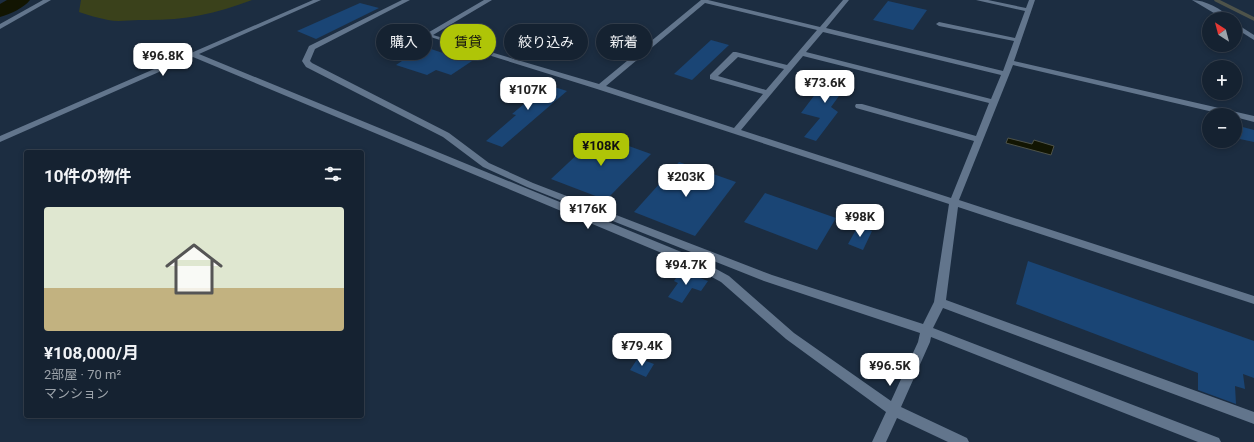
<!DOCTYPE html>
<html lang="ja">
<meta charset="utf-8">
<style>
:root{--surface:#152231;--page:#1e2a39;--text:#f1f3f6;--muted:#9da4ab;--line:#343f4d;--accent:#afc507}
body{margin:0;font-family:Roboto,"Noto Sans JP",sans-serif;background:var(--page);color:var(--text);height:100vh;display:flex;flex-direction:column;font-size:15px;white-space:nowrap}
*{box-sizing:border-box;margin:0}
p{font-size:13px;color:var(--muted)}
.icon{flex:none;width:22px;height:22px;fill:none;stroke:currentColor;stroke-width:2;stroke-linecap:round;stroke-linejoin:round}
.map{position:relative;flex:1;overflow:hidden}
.sheet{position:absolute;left:24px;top:150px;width:340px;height:268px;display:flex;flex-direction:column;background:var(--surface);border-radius:4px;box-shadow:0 2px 6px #0003,0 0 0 1px var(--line)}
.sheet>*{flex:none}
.hud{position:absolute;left:376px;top:24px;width:380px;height:36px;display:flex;gap:8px}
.needle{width:26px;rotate:324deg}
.buttons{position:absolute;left:1202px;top:12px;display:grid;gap:8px}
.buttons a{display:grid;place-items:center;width:40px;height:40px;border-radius:50%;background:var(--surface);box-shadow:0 2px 6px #0003,0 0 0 1px var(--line);font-size:20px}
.price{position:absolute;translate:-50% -34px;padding:0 9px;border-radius:8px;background:#fff;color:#222;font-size:13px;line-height:26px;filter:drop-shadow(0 1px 2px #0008)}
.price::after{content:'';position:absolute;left:50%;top:24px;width:12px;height:9px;margin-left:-6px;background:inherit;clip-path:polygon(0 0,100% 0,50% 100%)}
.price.active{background:var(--accent);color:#111}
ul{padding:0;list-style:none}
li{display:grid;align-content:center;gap:8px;height:212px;padding:0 20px}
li+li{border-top:1px solid var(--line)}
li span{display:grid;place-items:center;height:124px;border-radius:4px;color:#555}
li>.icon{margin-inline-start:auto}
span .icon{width:72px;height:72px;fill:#fffc;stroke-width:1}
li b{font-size:17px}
h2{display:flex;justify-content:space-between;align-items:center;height:48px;padding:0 20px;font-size:17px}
.pill{padding:0 14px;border-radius:18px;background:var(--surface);box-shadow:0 2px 6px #0003,0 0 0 1px var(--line);font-size:14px;line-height:36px}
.pill.active{background:var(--accent);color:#111}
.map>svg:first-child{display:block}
</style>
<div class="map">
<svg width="1254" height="442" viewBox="0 0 1254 442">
<rect width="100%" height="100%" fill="#1c2d41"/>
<path fill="#3a411b" d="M81,0H252C213,15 180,21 139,20C129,20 118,22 108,20C98,18 88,15 79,12Z"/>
<path fill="#121502" stroke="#4e534a" d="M1008,138L1032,144L1034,140L1054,146L1051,155L1006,143Z"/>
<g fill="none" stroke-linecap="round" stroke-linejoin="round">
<path stroke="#4e534a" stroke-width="3.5" d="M1216,0L1254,19"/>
<path fill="#121502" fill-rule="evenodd" d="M7,0H30C24,8 10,14 0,17V4Z"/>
</g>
<g fill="#1a4575">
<path d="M888,1L927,10L913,30L873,20Z"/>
<path d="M360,3L379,8L316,39L297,31Z"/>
<path d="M711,40L729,45L692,80L674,74Z"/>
<path d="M419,45L452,56L472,61L451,75L436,70L427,75L396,65L402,61L396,59Z"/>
<path d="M832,72L852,78L831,107L838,112L816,141L804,137L820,118L801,113Z"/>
<path d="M532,80L567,91L502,147L486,141L516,115L512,114L536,94L521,89Z"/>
<path d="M1235,125L1254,130V142L1235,138Z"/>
<path d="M598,135L651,154L606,200L551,179Z"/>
<path d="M679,162L736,182L695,236L634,212Z"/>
<path d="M765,193L836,218L817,250L744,222Z"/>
<path d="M858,226L872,231L863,250L848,244Z"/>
<path d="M1028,261L1254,341V378L1243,374L1245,389L1235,386L1236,404L1198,390V373L1016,304Z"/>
<path d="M681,271L708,281L701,291L692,288L682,303L668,297L678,283L674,281Z"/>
<path d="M638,358L654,364L646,377L630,370Z"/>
</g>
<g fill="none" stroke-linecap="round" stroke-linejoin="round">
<g fill="#62758c" fill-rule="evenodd">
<path d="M43,0H51L0,29V24Z"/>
<path d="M313,0H321L199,54L696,258L729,276L794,333L891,401L918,342L920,333L764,281L527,187L483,167L443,137L306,67L302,61L309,46L402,0H410L315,49L310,61L312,63L449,133L489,163L533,183L772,275L923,324L934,302L949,204L597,89L424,35L484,0H492L433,35L599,84L701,0H708L820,27L843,0H849L826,28L1003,71L1014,41L939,26L936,24L939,22L1015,38L1025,11L976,0H988L1026,8L1029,0H1035L1014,61L1254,116V122L1235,117V115H1226L1013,65L959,200L1254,296V304L958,207L946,300L1254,412V424L943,308L933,328L1219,438L1221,442H1198L931,337L930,342L901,407L967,438L969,442H948L897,418L886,442H872L886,412L786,339L721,282L688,264L193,57L0,142V136ZM705,3L817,30L787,65L736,52H733L710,75V79L763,94L734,128L606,86ZM823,32L1001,75L991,99L806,52ZM803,56L989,103L976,136L862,104H856L855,106L856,108L974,141L951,198L741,130ZM738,57L784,69L766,90L718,76Z"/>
<path d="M1192,0C1205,0 1222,9 1231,19H1224Z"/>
<path d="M1235,23L1254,35V40L1235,28Z"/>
</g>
</g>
</svg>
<div class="buttons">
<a><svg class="needle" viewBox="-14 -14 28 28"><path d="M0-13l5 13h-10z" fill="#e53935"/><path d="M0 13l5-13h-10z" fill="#9da4ab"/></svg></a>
<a>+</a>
<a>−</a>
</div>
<b class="price" style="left:163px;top:77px">¥96.8K</b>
<b class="price" style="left:825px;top:104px">¥73.6K</b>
<b class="price" style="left:528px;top:111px">¥107K</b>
<b class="price active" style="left:601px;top:167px">¥108K</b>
<b class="price" style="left:686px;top:198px">¥203K</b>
<b class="price" style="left:588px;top:230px">¥176K</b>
<b class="price" style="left:860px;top:238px">¥98K</b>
<b class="price" style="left:686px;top:286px">¥94.7K</b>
<b class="price" style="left:642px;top:367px">¥79.4K</b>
<b class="price" style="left:890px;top:387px">¥96.5K</b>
<div class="hud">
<a class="pill">購入</a>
<a class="pill active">賃貸</a>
<a class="pill">絞り込み</a>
<a class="pill">新着</a>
</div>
<section class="sheet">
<h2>10件の物件<svg class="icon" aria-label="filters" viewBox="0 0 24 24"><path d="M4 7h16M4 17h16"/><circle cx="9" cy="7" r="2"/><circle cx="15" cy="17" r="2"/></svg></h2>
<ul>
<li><span style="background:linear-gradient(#dfe7d0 65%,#c2b280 0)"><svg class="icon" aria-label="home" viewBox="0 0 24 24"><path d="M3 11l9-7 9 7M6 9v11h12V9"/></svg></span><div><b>¥108,000/月</b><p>2部屋 · 70 m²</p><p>マンション</p></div></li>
</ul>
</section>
</div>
